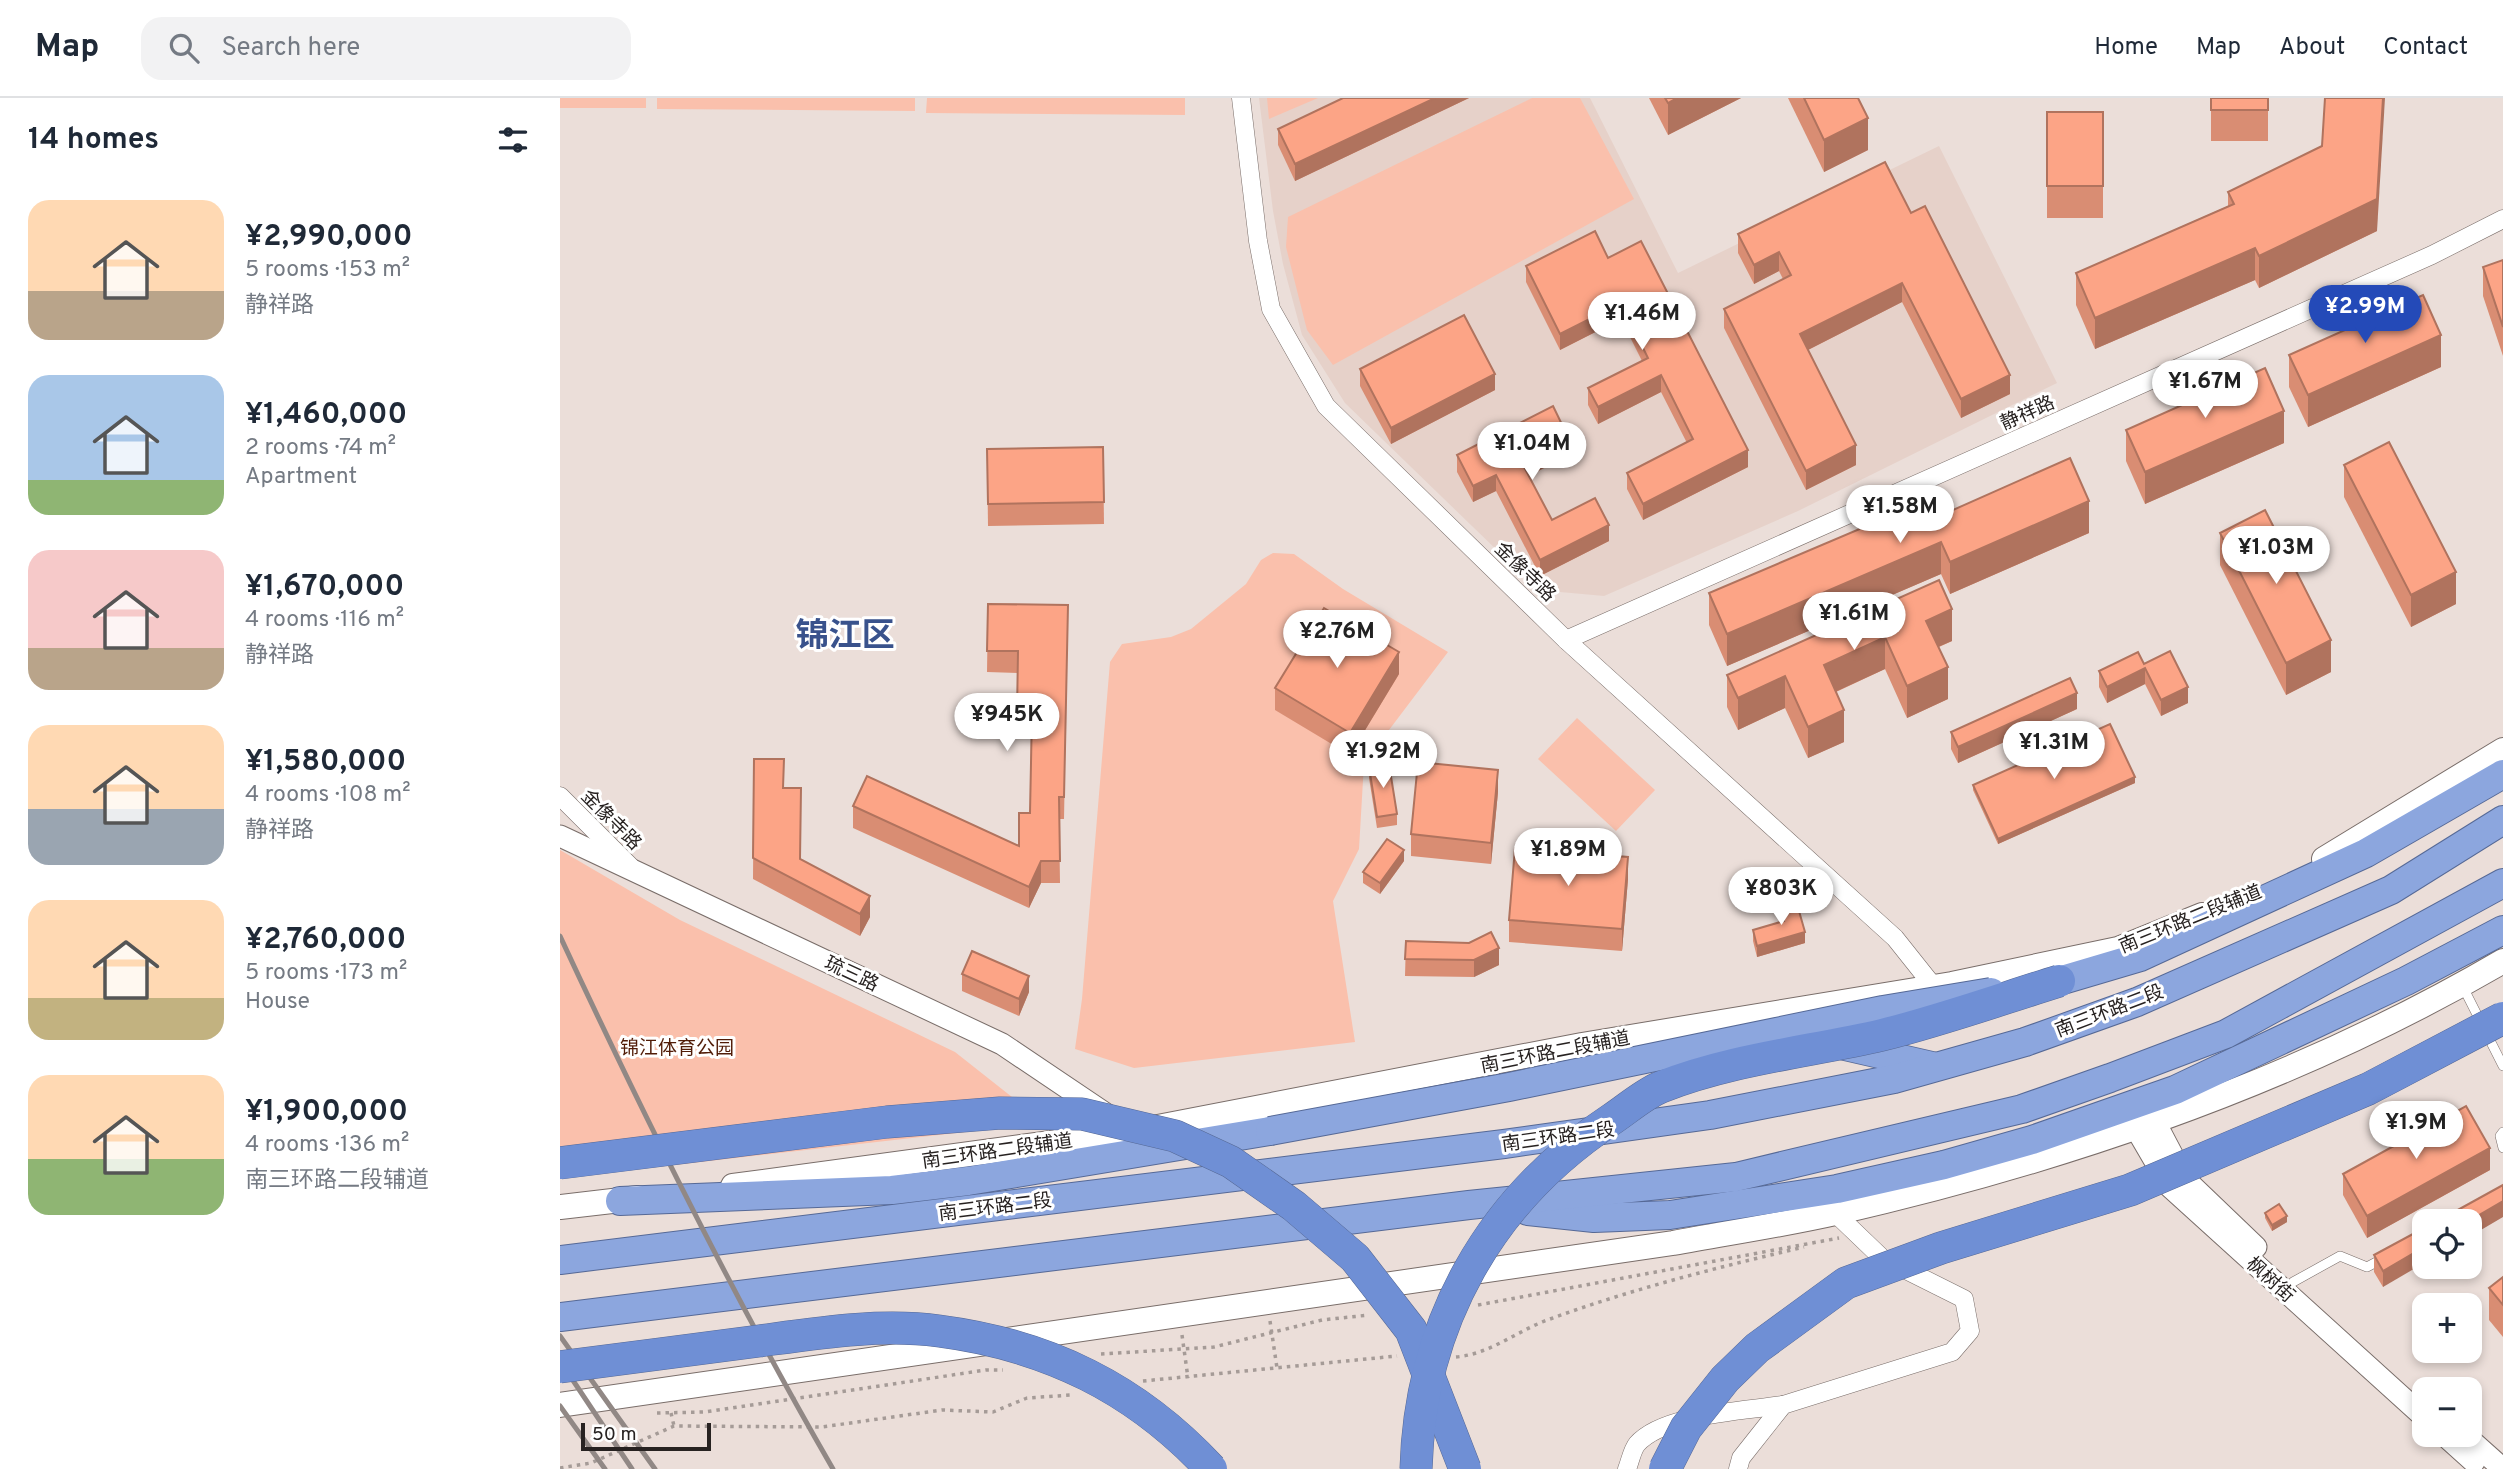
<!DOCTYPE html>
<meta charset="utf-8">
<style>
:root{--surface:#fff;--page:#f2f2f3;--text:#1f2937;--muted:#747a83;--line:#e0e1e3;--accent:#244ab8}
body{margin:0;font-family:Overpass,"Noto Sans SC",sans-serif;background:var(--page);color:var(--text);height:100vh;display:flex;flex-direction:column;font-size:26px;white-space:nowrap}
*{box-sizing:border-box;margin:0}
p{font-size:23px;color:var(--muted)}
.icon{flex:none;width:38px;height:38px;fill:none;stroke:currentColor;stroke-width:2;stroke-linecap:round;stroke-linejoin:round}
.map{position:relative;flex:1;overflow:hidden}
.drawer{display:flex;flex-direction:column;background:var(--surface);width:560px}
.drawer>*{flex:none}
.controls{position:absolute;left:1852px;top:1111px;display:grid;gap:14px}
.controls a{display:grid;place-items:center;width:70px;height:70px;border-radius:14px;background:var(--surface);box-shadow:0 4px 10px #0003;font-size:35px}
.scale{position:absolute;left:21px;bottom:18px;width:130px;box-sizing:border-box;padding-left:7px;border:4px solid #272221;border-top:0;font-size:19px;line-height:24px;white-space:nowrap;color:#272221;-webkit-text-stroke:5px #fff;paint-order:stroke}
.price{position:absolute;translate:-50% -60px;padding:0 16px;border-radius:24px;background:#fff;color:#222;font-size:23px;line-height:46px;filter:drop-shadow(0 2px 4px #0008)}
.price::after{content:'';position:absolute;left:50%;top:42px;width:21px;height:16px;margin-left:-10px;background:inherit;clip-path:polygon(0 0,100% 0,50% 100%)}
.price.active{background:var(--accent);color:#fff}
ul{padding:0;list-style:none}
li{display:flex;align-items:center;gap:21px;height:175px;padding:0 28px}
li span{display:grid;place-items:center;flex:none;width:196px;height:140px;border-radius:21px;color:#555}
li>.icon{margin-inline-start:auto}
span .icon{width:84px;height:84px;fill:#fffc;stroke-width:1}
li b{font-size:30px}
h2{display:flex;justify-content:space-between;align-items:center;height:84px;padding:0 28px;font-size:30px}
header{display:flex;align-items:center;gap:42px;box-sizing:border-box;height:98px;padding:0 35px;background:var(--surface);border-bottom:2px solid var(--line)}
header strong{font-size:33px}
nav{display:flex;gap:38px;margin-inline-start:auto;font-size:24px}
.search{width:490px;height:63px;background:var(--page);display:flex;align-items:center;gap:18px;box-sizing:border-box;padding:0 24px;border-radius:21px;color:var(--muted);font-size:26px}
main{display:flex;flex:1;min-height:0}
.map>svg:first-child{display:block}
</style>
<header>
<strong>Map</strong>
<div class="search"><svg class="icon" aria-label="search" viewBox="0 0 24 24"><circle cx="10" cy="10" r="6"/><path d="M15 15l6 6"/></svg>Search here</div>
<nav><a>Home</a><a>Map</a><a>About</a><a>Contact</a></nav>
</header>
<main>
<section class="drawer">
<h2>14 homes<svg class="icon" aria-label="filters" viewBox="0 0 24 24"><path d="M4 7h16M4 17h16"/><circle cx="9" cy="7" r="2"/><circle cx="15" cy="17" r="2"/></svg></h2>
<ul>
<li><span style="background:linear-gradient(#ffd9b3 65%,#b9a48a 0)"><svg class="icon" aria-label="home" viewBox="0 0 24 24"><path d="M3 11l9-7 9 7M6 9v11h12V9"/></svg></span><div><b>¥2,990,000</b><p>5 rooms · 153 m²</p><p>静祥路</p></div></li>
<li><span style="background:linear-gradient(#a9c7e8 75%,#8fb573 0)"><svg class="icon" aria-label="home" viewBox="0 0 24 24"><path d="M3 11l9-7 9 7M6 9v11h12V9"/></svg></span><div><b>¥1,460,000</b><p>2 rooms · 74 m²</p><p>Apartment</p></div></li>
<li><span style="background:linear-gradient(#f6c9c9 70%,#b9a48a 0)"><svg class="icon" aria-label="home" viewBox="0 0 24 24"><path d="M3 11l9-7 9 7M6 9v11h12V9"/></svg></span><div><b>¥1,670,000</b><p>4 rooms · 116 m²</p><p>静祥路</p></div></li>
<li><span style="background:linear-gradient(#ffd9b3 60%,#9aa5b1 0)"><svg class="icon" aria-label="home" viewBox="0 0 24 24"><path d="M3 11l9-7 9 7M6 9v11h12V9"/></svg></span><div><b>¥1,580,000</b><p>4 rooms · 108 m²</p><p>静祥路</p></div></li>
<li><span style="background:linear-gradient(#ffd9b3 70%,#c2b280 0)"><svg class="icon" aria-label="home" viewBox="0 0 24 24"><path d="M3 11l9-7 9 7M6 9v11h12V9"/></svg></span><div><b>¥2,760,000</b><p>5 rooms · 173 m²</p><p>House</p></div></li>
<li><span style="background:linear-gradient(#ffd9b3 60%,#8fb573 0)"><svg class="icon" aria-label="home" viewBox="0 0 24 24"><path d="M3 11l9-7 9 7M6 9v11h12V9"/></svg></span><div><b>¥1,900,000</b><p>4 rooms · 136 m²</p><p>南三环路二段辅道</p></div></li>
</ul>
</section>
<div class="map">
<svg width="1943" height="1371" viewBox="0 0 1943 1371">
<rect width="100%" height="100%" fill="#ebded9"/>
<path fill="#e6d1c9" d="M699,0H1030L1118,175L1379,48L1497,285L1238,413L1044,498L978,492L785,305L742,237L723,166L713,113Z"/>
<g fill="#fac0ac">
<rect x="0" y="0" width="86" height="10"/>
<path d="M97,0H355V13L97,11Z"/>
<path d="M367,0H625V17L366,15Z"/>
<path d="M707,0H758L709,21Z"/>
<path d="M972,0H1020L1074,101L773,267L747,232L726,149L728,119Z"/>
<path d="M713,455L734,456L783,491L888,554L804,665L799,751L773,803L795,944L574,970L515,951L522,901L550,564L562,546L611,539L631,531L686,486L701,462Z"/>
<path d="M1017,620L1095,692L1056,733L978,661Z"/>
<path d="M0,752L120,822L395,954L485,1025L0,1080Z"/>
</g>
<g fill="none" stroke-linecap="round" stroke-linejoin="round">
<defs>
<g id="service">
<path d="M1903,889L1943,968"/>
<path d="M1943,1034L1940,1038L1943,1050"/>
<path d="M1733,1184L1780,1158L1807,1169L1822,1161"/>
</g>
<g id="minor">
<path d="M681,0L698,143L711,211L766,308L1006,542L1335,840L1374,889"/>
<path d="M1006,542L1872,157L1943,121"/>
<path d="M0,698L70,768"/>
<path d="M1067,1371C1070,1364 1072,1352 1077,1346C1103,1316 1185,1313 1223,1307"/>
<path d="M1178,1371L1181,1360L1223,1307L1392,1254L1410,1233L1404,1201L1322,1160L1275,1115"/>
</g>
<g id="tertiary">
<path d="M0,738L442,946L546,1016"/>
<path d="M1594,1022L1625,1081L1696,1149"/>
<path d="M1575,1029L1610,1089L1864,1319"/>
<path d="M1884,1337L1914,1364"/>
<path d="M1905,1337L1943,1371"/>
</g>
<g id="secondary">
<path d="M1764,761L1943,652"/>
<path d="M173,1088L572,1034L1022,947L1392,886L1558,851L1642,817"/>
<path d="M0,1109L78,1100"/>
<path d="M0,1307L1113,1145C1167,1135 1222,1127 1275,1115C1507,1062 1738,983 1943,863"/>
</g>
<g id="trunk">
<path d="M1499,883L1580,859L1806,755L1943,676"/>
<path d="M1276,946L1372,968"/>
<path d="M60,1103L332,1092L408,1083L710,1033"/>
<path d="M968,1113L1034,1120L1110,1117L1277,1091L1384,1067L1472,1042L1615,992L1846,883L1943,832"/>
<path d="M0,1162L944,1046L1150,1017L1334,981L1465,944L1577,904L1831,792L1943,722"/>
<path d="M0,1219L909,1107L1176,1079L1462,1011L1550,980L1666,936L1943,785"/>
</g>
</defs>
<use href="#service" stroke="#796d69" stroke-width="10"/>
<use href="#minor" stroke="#796d69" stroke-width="19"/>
<use href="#tertiary" stroke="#796d69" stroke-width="23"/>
<use href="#secondary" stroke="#796d69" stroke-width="26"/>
<use href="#trunk" stroke="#566996" stroke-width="30"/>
<g stroke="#a59b97" stroke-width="3.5" stroke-dasharray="3.5 5" stroke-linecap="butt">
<path d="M918,1207L1279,1140"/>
<path d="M710,1223L717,1270"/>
<path d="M622,1237L628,1280"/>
<path d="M541,1256L654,1249L762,1222L809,1217"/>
<path d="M896,1259C931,1256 958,1232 990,1221C1072,1191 1159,1169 1244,1149"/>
<path d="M583,1283L837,1258"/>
<path d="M97,1315L145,1314L426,1272H443"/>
<path d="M111,1315L114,1328"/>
<path d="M0,1370L31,1365L114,1328L262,1329L382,1312L433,1314L467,1300L511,1297"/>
</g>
<use href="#service" stroke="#fff" stroke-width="9"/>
<use href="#minor" stroke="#fff" stroke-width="18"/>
<use href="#tertiary" stroke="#fff" stroke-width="21"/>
<use href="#secondary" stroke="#fff" stroke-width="24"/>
<use href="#trunk" stroke="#8ca6de" stroke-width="28"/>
<g stroke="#918885" stroke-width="5">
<path d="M0,838C84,1019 173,1198 273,1371"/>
<path d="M0,1238L95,1371"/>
<path d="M0,1263L72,1371"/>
<path d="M0,1308L45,1371"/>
</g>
<defs>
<path id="trunk-bridge" d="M710,1033L949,989L1323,912L1431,894"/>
<g id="motorway-bridge">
<path d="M0,1065L327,1024L440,1015L522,1016L615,1038L671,1064L734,1108L795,1160L851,1232L905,1371"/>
<path d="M0,1269C66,1260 133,1252 199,1243C258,1235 320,1225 379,1233C487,1247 576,1290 651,1371"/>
<path d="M856,1371C860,1225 930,1101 1052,1021C1067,1011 1084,996 1101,989C1172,961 1248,954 1322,937C1382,922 1441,901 1499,883"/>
<path d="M1105,1371L1126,1330L1165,1281L1197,1250L1286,1185L1381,1150L1570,1092L1808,991L1943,920"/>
</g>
</defs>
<use href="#trunk-bridge" stroke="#566996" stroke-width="30" stroke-linecap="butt"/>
<use href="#motorway-bridge" stroke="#566996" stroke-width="33" stroke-linecap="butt"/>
<use href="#trunk-bridge" stroke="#8ca6de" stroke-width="28"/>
<use href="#motorway-bridge" stroke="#6f8fd5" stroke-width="32"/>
</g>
<g fill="#d98d73">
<path d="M783,0H909L735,83L718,47V31Z"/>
<path d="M1089,0H1181L1108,37Z"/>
<path d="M1228,0H1298L1308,52L1264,74Z"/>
<rect x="1651" y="0" width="57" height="43"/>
<rect x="1487" y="14" width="56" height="106"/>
<path d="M1668,94L1817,133L1699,190L1695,182L1535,251L1516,207V175L1668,108Z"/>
<path d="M1351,115L1450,296L1401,320L1342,204L1248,252L1296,367L1246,392L1164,230V211L1223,181L1219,173L1194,186L1178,155V136Z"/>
<path d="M1048,160L1188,369L1083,422L1067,391V375L1127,345L1101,294L1038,326L1028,307V290L1082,263L1061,221L1000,252L966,184V168Z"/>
<path d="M1943,162V258L1923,198V169Z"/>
<path d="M1729,257L1881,269L1748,329L1729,289Z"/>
<path d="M800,271L935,292L831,346L800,288Z"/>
<path d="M1566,332L1724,345L1585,406L1566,363Z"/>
<path d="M543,349L544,426L428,428L427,351Z"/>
<path d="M897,357H1009L969,378L992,422L1049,443L980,478L936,393L913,404L897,374Z"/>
<path d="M1784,367L1896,506L1851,529L1784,399Z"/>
<path d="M1357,428L1529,435L1390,496L1381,476L1167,568L1149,527V495Z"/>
<path d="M1660,435L1771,574L1726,597L1660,467Z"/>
<path d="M1379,482L1392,543L1379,549L1388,601L1347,620L1325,571L1276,594L1284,644L1248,660L1225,610L1178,632L1167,609V577Z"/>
<path d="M428,506L508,507L504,721H499L500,785H481L469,810L293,730V708L459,748L470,715L471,637L457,636L458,575L427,574Z"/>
<path d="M1584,566L1628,605L1601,618L1585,586L1547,605L1539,589V573Z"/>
<path d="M839,576L790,657L715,612V590Z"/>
<path d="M1517,611L1398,665L1391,651V634Z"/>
<path d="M194,661L224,690L240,761L310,819L300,838L193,781Z"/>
<path d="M809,669L837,716V727L817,730L809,680Z"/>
<path d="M1575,685L1438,746L1413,692V687Z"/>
<path d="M938,694L931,766L851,758V736Z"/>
<path d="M844,763L820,796L803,785V774Z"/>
<path d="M1068,781L1062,853L949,844V822Z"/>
<path d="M1221,811L1245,845L1197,859L1193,843V832L1222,824Z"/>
<path d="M846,843L909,845L939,867L914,879L845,878Z"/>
<path d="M402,876L469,894L459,918L402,893Z"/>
<path d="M1930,1072L1807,1140L1783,1097V1076Z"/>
<path d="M1705,1115L1727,1124L1712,1133L1705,1120Z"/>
<path d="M1864,1130L1823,1189L1814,1174V1157Z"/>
<path d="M1943,1179V1239L1929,1222V1190Z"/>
</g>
<g fill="#b0735e">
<path d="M875,0H909L735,83V66Z"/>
<path d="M1117,0H1181L1108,37V5Z"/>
<path d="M1823,0H1825L1817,133L1699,190V158Z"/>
<path d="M1308,20V52L1264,74V42Z"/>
<path d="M1695,150V182L1535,251V220Z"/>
<path d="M1219,154V173L1194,186V167Z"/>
<path d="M1342,185V204L1240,256V236Z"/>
<path d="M1061,205V221L1000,252V236Z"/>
<path d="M1881,237V269L1748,329V297Z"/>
<path d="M935,276V292L831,346V330Z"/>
<path d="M1101,277V294L1038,326V309Z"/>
<path d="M1450,277V296L1401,320V301Z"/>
<path d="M1724,313V345L1585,406V374Z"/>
<path d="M1009,341V357L962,381V365Z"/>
<path d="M1296,347V367L1246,392V373Z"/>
<path d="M1188,352V369L1083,422V406Z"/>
<path d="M936,377V393L913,404V388Z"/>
<path d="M1529,403V435L1390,496V464Z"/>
<path d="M1049,427V443L980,478V462Z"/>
<path d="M1381,444V476L1167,568V536Z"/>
<path d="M1896,474V506L1851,529V497Z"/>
<path d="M1392,511V543L1366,554V523Z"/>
<path d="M1325,539V571L1264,599V567Z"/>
<path d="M1771,542V574L1726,597V565Z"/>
<path d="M839,554V576L790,657V635Z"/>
<path d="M1388,569V601L1347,620V588Z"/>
<path d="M1585,570V586L1547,605V589Z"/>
<path d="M1225,578V610L1178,632V600Z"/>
<path d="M1628,589V605L1601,618V602Z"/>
<path d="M1517,595V611L1398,665V649Z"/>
<path d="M1284,612V644L1248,660V629Z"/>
<path d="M938,672V694L931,766V745Z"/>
<path d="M1575,679V685L1438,746V741Z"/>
<path d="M844,752V763L820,796V785Z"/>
<path d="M1068,759V781L1062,853V831Z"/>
<path d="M481,763V785L469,810V789Z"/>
<path d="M310,798V819L300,838V816Z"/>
<path d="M1245,834V845L1197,859V848Z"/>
<path d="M939,850V867L914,879V862Z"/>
<path d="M469,878V894L459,918V901Z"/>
<path d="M1930,1050V1072L1807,1140V1118Z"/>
<path d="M1943,1103V1119L1909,1139V1124H1907Z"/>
<path d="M1727,1118V1124L1712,1133V1127Z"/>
<path d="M1864,1149V1165L1823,1189V1173Z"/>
</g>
<g fill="#fca486" stroke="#b0735e" stroke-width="2">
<path d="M783,0H875L735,66L718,31Z"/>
<path d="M1105,0H1117L1108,5Z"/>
<path d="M1244,0H1298L1308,20L1264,42Z"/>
<rect x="1651" y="0" width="57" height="12"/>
<path d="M1765,0H1823L1817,101L1699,158L1695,150L1535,220L1516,175L1674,106L1668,94L1762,48Z"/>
<rect x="1487" y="14" width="56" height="74"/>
<path d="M1325,64L1351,115L1365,108L1450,277L1401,301L1342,185L1240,236L1296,347L1246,373L1164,211L1231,177L1219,154L1194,167L1178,136Z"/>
<path d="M1035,133L1048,160L1081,143L1188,352L1083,406L1067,375L1133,341L1101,277L1038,309L1028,290L1088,260L1061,205L1000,236L966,168Z"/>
<path d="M1943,162V229L1923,169Z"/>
<path d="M1863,197L1881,237L1748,297L1729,257Z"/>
<path d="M904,217L935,276L831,330L800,271Z"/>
<path d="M1705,270L1724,313L1585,374L1566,332Z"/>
<path d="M993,308L1009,341L962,365L992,422L1035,400L1049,427L980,462L936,377L913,388L897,357Z"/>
<path d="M1829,344L1896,474L1851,497L1784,367Z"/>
<path d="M543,349L544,404L428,406L427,351Z"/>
<path d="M1510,360L1529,403L1390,464L1381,444L1167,536L1149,495L1349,410L1357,428Z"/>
<path d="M1705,412L1771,542L1726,565L1660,435Z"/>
<path d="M1379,482L1392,511L1366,523L1388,569L1347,588L1325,539L1264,567L1284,612L1248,629L1225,578L1178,600L1167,577Z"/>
<path d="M428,506L508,507L504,699H499L500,763H481L469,789L293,708L307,678L459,748V715H470L472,615H457L458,553H427Z"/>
<path d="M764,510L839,554L790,635L715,590Z"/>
<path d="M1610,553L1628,589L1601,602L1585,570L1547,589L1539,573L1578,554L1584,566Z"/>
<path d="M1510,580L1517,595L1398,649L1391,634Z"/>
<path d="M1550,626L1575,679L1438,741L1413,687Z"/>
<path d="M194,661H224L223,690H241L240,761L310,798L300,816L193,760Z"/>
<path d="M858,664L938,672L931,745L851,736Z"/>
<path d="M829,666L837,716L817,719L809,669Z"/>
<path d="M827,741L844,752L820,785L803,774Z"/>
<path d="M955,750L1068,759L1062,831L949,822Z"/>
<path d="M1237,806L1245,834L1197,848L1193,832L1224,823L1221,811Z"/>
<path d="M931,834L939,850L914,862L845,861L846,843L909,845Z"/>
<path d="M412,853L469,878L459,901L402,876Z"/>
<path d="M1906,1008L1930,1050L1807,1118L1783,1076Z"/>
<path d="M1943,1087V1103L1907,1124H1876Z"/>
<path d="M1719,1106L1727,1118L1712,1127L1705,1115Z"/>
<path d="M1864,1130V1149L1823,1173L1814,1157Z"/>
<path d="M1943,1179V1207L1929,1190Z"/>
</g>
<g text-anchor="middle" stroke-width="6" stroke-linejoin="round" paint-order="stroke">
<g font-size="19" fill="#272221" stroke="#fff">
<text transform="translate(1467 314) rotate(-24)" y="7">静祥路</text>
<text transform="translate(966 473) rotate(44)" y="7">金像寺路</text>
<text transform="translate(52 721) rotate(45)" y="7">金像寺路</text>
<text transform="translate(1630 820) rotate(-22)" y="7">南三环路二段辅道</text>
<text transform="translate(292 875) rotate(25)" y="7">琉三路</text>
<text transform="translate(1549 912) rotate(-21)" y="7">南三环路二段</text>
<text transform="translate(995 953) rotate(-11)" y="7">南三环路二段辅道</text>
<text transform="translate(998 1038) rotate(-8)" y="7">南三环路二段</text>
<text transform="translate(437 1052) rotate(-8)" y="7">南三环路二段辅道</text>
<text transform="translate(435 1108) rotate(-7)" y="7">南三环路二段</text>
<text transform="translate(1711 1181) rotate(42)" y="7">枫树街</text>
</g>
<g font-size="19" fill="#511c07" stroke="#fff">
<text x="117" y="956">锦江体育公园</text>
</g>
<g font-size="33" font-weight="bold" fill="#39528c" stroke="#fff">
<text x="285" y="548">锦江区</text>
</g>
</g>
</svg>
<div class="controls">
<a><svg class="icon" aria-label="locate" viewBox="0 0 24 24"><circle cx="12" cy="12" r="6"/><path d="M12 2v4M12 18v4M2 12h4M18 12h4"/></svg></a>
<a>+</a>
<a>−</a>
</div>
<div class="scale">50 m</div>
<b class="price active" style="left:1805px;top:247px">¥2.99M</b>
<b class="price" style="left:1082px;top:254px">¥1.46M</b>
<b class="price" style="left:1645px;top:322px">¥1.67M</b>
<b class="price" style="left:972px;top:384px">¥1.04M</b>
<b class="price" style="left:1340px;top:447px">¥1.58M</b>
<b class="price" style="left:1716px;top:488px">¥1.03M</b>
<b class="price" style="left:1294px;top:554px">¥1.61M</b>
<b class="price" style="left:777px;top:572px">¥2.76M</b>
<b class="price" style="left:447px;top:655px">¥945K</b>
<b class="price" style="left:1494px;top:683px">¥1.31M</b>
<b class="price" style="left:823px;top:692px">¥1.92M</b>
<b class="price" style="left:1008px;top:790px">¥1.89M</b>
<b class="price" style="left:1221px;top:829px">¥803K</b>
<b class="price" style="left:1856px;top:1063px">¥1.9M</b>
</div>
</main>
